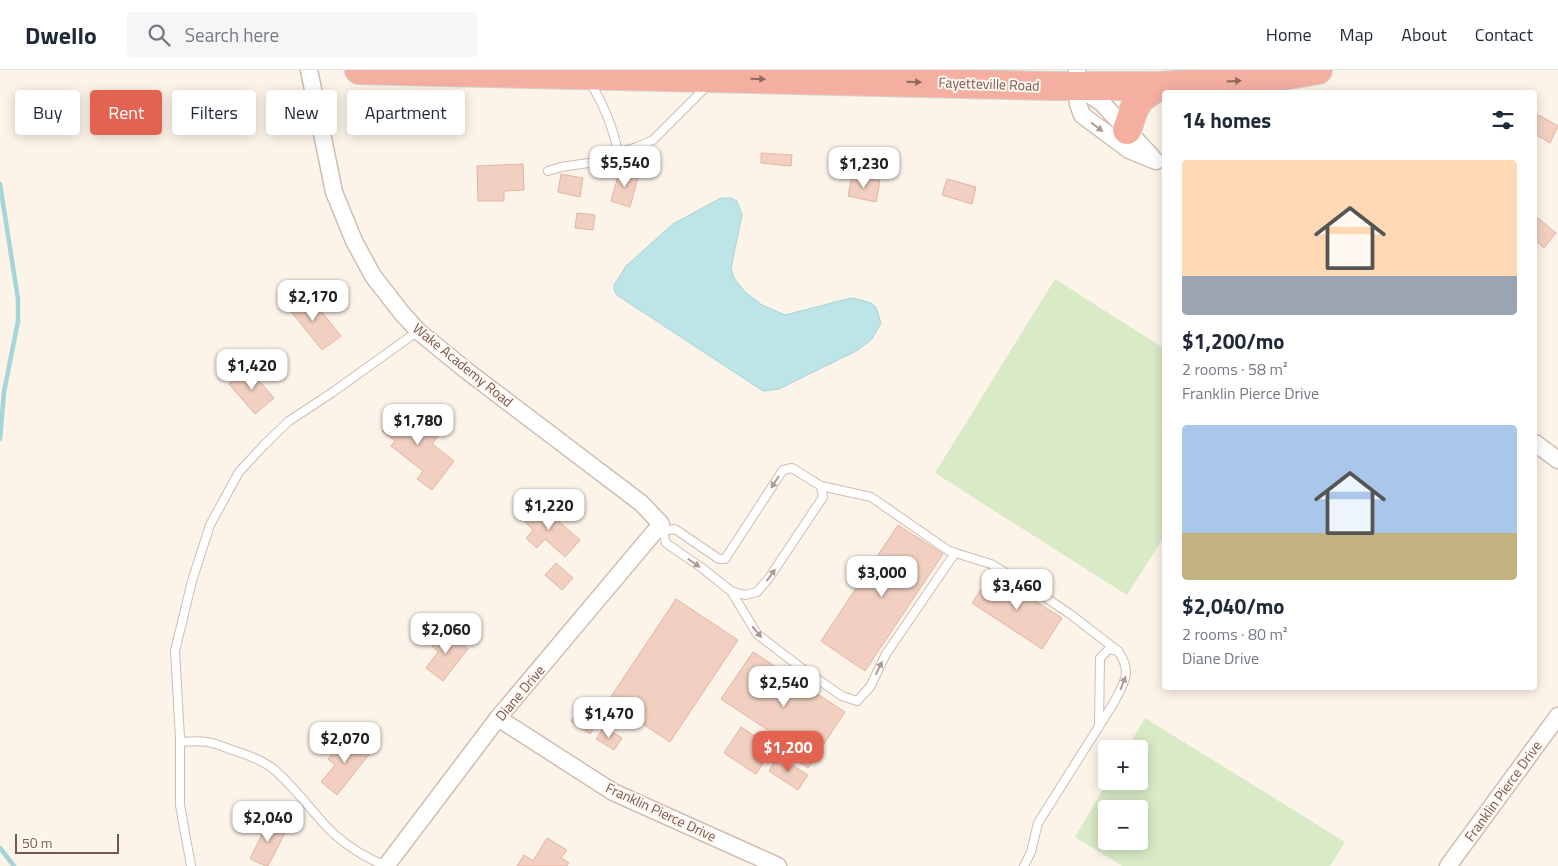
<!DOCTYPE html>
<meta charset="utf-8">
<style>
:root{--surface:#fff;--page:#f6f6f7;--text:#1f2937;--muted:#747a83;--line:#e0e1e3;--accent:#e36351}
body{margin:0;font-family:"Titillium Web",sans-serif;background:var(--page);color:var(--text);height:100vh;display:flex;flex-direction:column;font-size:19px;white-space:nowrap}
*{box-sizing:border-box;margin:0}
p{font-size:16px;color:var(--muted)}
.icon{flex:none;width:28px;height:28px;fill:none;stroke:currentColor;stroke-width:2;stroke-linecap:round;stroke-linejoin:round}
.map{position:relative;flex:1;overflow:hidden}
.sheet{position:absolute;left:1162px;top:20px;width:375px;height:600px;display:flex;flex-direction:column;background:var(--surface);border-radius:5px;box-shadow:0 2px 12px #0003}
.sheet>*{flex:none}
.guide{position:absolute;left:15px;top:20px;width:475px;height:45px;display:flex;gap:10px}
.buttons{position:absolute;left:1098px;top:670px;display:grid;gap:10px}
.buttons a{display:grid;place-items:center;width:50px;height:50px;border-radius:5px;background:var(--surface);box-shadow:0 2px 12px #0003;font-size:25px}
.scale{position:absolute;left:15px;bottom:12px;width:104px;box-sizing:border-box;padding-left:5px;border:2px solid #77574c;border-top:0;font-size:14px;line-height:18px;white-space:nowrap;color:#77574c;-webkit-text-stroke:4px #fff7f0;paint-order:stroke}
.price{position:absolute;translate:-50% -42px;padding:0 11px;border-radius:10px;background:#fff;color:#222;font-size:16px;line-height:32px;filter:drop-shadow(0 1px 2px #0008)}
.price::after{content:'';position:absolute;left:50%;top:30px;width:15px;height:11px;margin-left:-8px;background:inherit;clip-path:polygon(0 0,100% 0,50% 100%)}
.price.current{background:var(--accent);color:#fff}
ul{padding:0;list-style:none}
li{display:grid;align-content:center;gap:10px;height:265px;padding:0 20px}
li span{display:grid;place-items:center;height:155px;border-radius:5px;color:#555}
li>.icon{margin-inline-start:auto}
span .icon{width:90px;height:90px;fill:#fffc;stroke-width:1}
li b{font-size:21px}
h2{display:flex;justify-content:space-between;align-items:center;height:60px;padding:0 20px;font-size:21px}
.tag{padding:0 18px;border-radius:5px;background:var(--surface);box-shadow:0 2px 12px #0003;font-size:18px;line-height:45px}
.tag.current{background:var(--accent);color:#fff}
header{display:flex;align-items:center;gap:30px;box-sizing:border-box;height:70px;padding:0 25px;background:var(--surface);border-bottom:1px solid var(--line)}
header strong{font-size:24px}
nav{display:flex;gap:28px;margin-inline-start:auto;font-size:18px}
.search{width:350px;height:45px;background:var(--page);display:flex;align-items:center;gap:12px;box-sizing:border-box;padding:0 18px;border-radius:5px;color:var(--muted);font-size:19px}
.map>svg:first-child{display:block}
</style>
<header>
<strong>Dwello</strong>
<div class="search"><svg class="icon" aria-label="search" viewBox="0 0 24 24"><circle cx="10" cy="10" r="6"/><path d="M15 15l6 6"/></svg>Search here</div>
<nav><a>Home</a><a>Map</a><a>About</a><a>Contact</a></nav>
</header>
<div class="map">
<svg width="1558" height="796" viewBox="0 0 1558 796">
<rect width="100%" height="100%" fill="#fcf3e9"/>
<g fill="#d9eac7" fill-rule="evenodd">
<path d="M1055,209L1165,279V465L1127,525L935,403Z"/>
<path d="M1145,648L1345,772L1330,796H1122L1075,767L1108,711H1139V679H1127ZM1106,739H1139V771H1106Z"/>
</g>
<path fill="#bde4e6" stroke="#a4d5d8" d="M721,128H730L737,131L742,145L731,198L734,208L744,221L762,235L785,245L851,228L861,230L871,233L876,237L881,253L872,269L858,280L779,319L763,321L617,225L614,220V215L626,196L673,154Z"/>
<g fill="none" stroke-linecap="round" stroke-linejoin="round">
<g stroke="#a4d5d8" stroke-width="4.5">
<path d="M0,114L18,229V251L4,322L0,369"/>
<path d="M0,778L14,796"/>
</g>
</g>
<g fill="#f1d0c1" stroke="#e4b4a2">
<path d="M1535,43L1558,56L1550,73L1535,64Z"/>
<path d="M761,83L792,85L791,96L761,93Z"/>
<path d="M523,94L524,120L504,121V131H478L477,96Z"/>
<path d="M620,99L639,104L630,137L611,131Z"/>
<path d="M561,104L583,108L580,127L558,122Z"/>
<path d="M852,106L880,111L876,132L848,126Z"/>
<path d="M947,109L976,117L972,134L942,125Z"/>
<path d="M577,143L595,145L593,160L575,158Z"/>
<path d="M1538,148L1556,163L1544,178L1535,170V152Z"/>
<path d="M299,222L318,244L321,241L341,266L322,280L285,234Z"/>
<path d="M248,298L274,328L255,344L229,314Z"/>
<path d="M403,334L419,346L417,349L438,366L432,374L454,391L432,420L417,409L423,401L391,376L395,371L382,361Z"/>
<path d="M538,433L580,470L565,487L545,469L537,478L526,468L533,460L523,450Z"/>
<path d="M898,455L943,484L865,601L821,571Z"/>
<path d="M556,493L573,508L562,520L545,505Z"/>
<path d="M992,503L1062,548L1042,579L972,533Z"/>
<path d="M676,529L738,570L670,672L608,631Z"/>
<path d="M444,560L468,579L443,611L426,598L438,582L432,576Z"/>
<path d="M753,582L845,642L808,698L784,682L789,674L721,629Z"/>
<path d="M579,639L599,651L590,664L571,651Z"/>
<path d="M604,657L622,668L614,680L596,669Z"/>
<path d="M741,657L773,678L756,704L724,683Z"/>
<path d="M348,664L371,682L337,725L321,712L335,695L328,689Z"/>
<path d="M778,686L808,705L798,720L769,701Z"/>
<path d="M269,750L287,759L268,796H266L250,789Z"/>
<path d="M547,768L567,780L561,788L569,793L567,796H517L524,785L533,791Z"/>
</g>
<g fill="none" stroke-linecap="round" stroke-linejoin="round">
<defs>
<g id="lane">
<path d="M590,12C603,34 614,58 618,84"/>
<path d="M548,101L561,97L609,90L621,82L637,77L653,70L708,15"/>
<path d="M821,416L871,427L949,481L991,494L1033,519L1070,544L1118,581"/>
<path d="M661,454L666,473L702,498L731,521L757,564L800,597L842,626L857,631L870,617L886,584L955,483"/>
<path d="M663,461L675,459L719,489H725L783,400L792,398L821,416L823,427L769,508L757,522L745,525L731,521"/>
<path d="M180,672C204,670 210,671 232,680C246,684 259,689 271,697C295,716 312,743 334,764C350,778 366,788 386,796"/>
<path d="M191,796L180,735V668L175,581L192,511L210,455L239,402L264,375L289,351L333,322L418,261"/>
<path d="M1024,796L1031,782L1038,753L1113,634C1124,613 1133,602 1118,581L1109,579L1100,588L1099,655"/>
</g>
<g id="street">
<path d="M309,0L334,122L354,171L373,206L401,242L418,261L467,301L641,433L661,454L498,648L386,796"/>
<path d="M1077,0L1078,34L1082,45L1129,80L1156,91"/>
<path d="M1079,18L1102,33L1152,87"/>
<path d="M1535,373L1558,390"/>
<path d="M498,648L613,722L778,796"/>
<path d="M1448,796L1558,646"/>
</g>
<g id="highway">
<path d="M359,0L1051,16H1159L1264,9L1318,0"/>
<path d="M1127,60L1134,39L1141,28L1159,16"/>
</g>
</defs>
<use href="#lane" stroke="#d1bcb1" stroke-width="10"/>
<use href="#street" stroke="#d1bcb1" stroke-width="19"/>
<use href="#highway" stroke="#d9d0cd" stroke-width="30"/>
<use href="#lane" stroke="#fff" stroke-width="8"/>
<use href="#street" stroke="#fff" stroke-width="16"/>
<use href="#highway" stroke="#f5afa1" stroke-width="28"/>
</g>
<defs><path id="oneway-solid" d="M-6-.8H1V-3.2L6.5 0L1 3.2V.8H-6Z" transform="scale(1.25)"/></defs>
<g fill="#90695d">
<use href="#oneway-solid" transform="translate(758 9) rotate(1)"/>
<use href="#oneway-solid" transform="translate(1234 11) rotate(-4)"/>
<use href="#oneway-solid" transform="translate(914 12) rotate(1)"/>
</g>
<g fill="#ad9a94">
<use href="#oneway-solid" transform="translate(1097 57) rotate(37)"/>
<use href="#oneway-solid" transform="translate(775 412) rotate(123)"/>
<use href="#oneway-solid" transform="translate(694 493) rotate(35)"/>
<use href="#oneway-solid" transform="translate(771 505) rotate(-54)"/>
<use href="#oneway-solid" transform="translate(757 562) rotate(50)"/>
<use href="#oneway-solid" transform="translate(879 598) rotate(-64)"/>
<use href="#oneway-solid" transform="translate(1123 613) rotate(-69)"/>
</g>
<g text-anchor="middle" stroke-width="4" stroke-linejoin="round" paint-order="stroke">
<g font-size="14" fill="#77574c" stroke="#fff7f0">
<text transform="translate(989 14) rotate(2)" y="5">Fayetteville Road</text>
<text transform="translate(463 295) rotate(39)" y="5">Wake Academy Road</text>
<text transform="translate(520 623) rotate(-50)" y="5">Diane Drive</text>
<text transform="translate(1503 721) rotate(-54)" y="5">Franklin Pierce Drive</text>
<text transform="translate(661 742) rotate(25)" y="5">Franklin Pierce Drive</text>
</g>
</g>
</svg>
<div class="buttons">
<a>+</a>
<a>−</a>
</div>
<div class="scale">50 m</div>
<b class="price" style="left:625px;top:118px">$5,540</b>
<b class="price" style="left:864px;top:119px">$1,230</b>
<b class="price" style="left:313px;top:252px">$2,170</b>
<b class="price" style="left:252px;top:321px">$1,420</b>
<b class="price" style="left:418px;top:376px">$1,780</b>
<b class="price" style="left:549px;top:461px">$1,220</b>
<b class="price" style="left:882px;top:528px">$3,000</b>
<b class="price" style="left:1017px;top:541px">$3,460</b>
<b class="price" style="left:446px;top:585px">$2,060</b>
<b class="price" style="left:784px;top:638px">$2,540</b>
<b class="price" style="left:609px;top:669px">$1,470</b>
<b class="price" style="left:345px;top:694px">$2,070</b>
<b class="price current" style="left:788px;top:703px">$1,200</b>
<b class="price" style="left:268px;top:773px">$2,040</b>
<div class="guide">
<a class="tag">Buy</a>
<a class="tag current">Rent</a>
<a class="tag">Filters</a>
<a class="tag">New</a>
<a class="tag">Apartment</a>
</div>
<section class="sheet">
<h2>14 homes<svg class="icon" aria-label="filters" viewBox="0 0 24 24"><path d="M4 7h16M4 17h16"/><circle cx="9" cy="7" r="2"/><circle cx="15" cy="17" r="2"/></svg></h2>
<ul>
<li><span style="background:linear-gradient(#ffd9b3 75%,#9aa5b1 0)"><svg class="icon" aria-label="home" viewBox="0 0 24 24"><path d="M3 11l9-7 9 7M6 9v11h12V9"/></svg></span><div><b>$1,200/mo</b><p>2 rooms · 58 m²</p><p>Franklin Pierce Drive</p></div></li>
<li><span style="background:linear-gradient(#a9c7e8 70%,#c2b280 0)"><svg class="icon" aria-label="home" viewBox="0 0 24 24"><path d="M3 11l9-7 9 7M6 9v11h12V9"/></svg></span><div><b>$2,040/mo</b><p>2 rooms · 80 m²</p><p>Diane Drive</p></div></li>
</ul>
</section>
</div>
